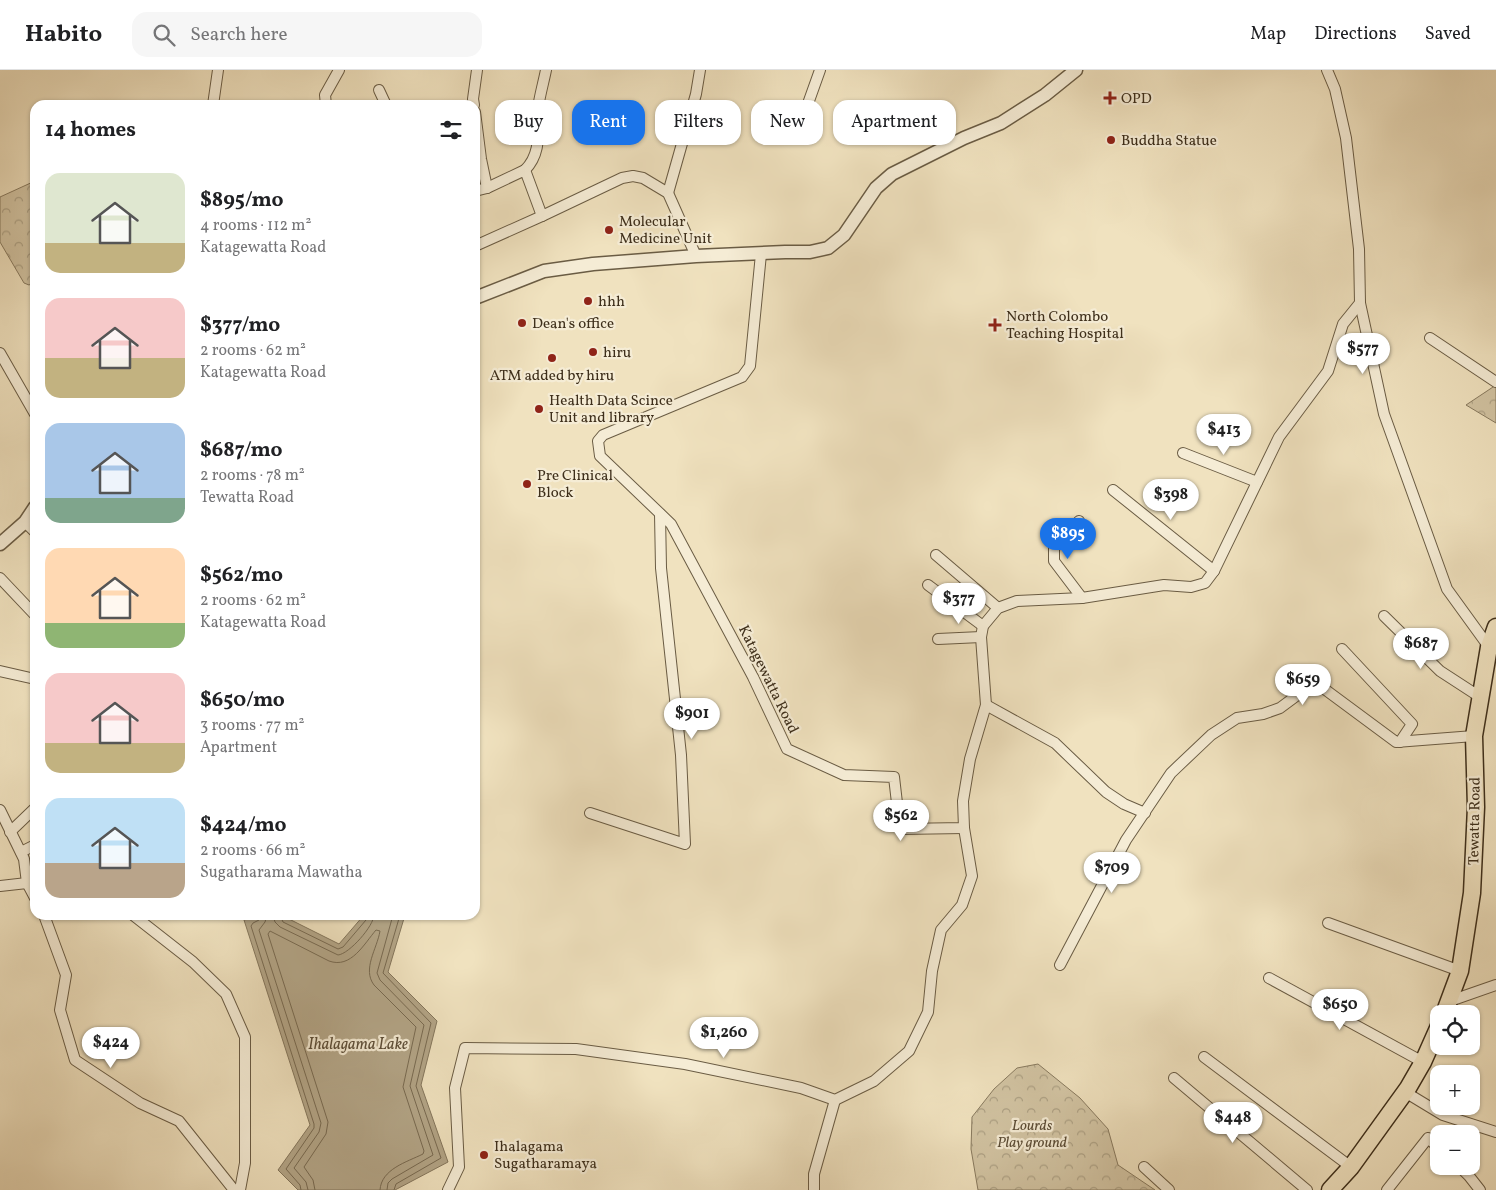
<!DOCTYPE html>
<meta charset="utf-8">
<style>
:root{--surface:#fff;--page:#f6f6f6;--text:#202124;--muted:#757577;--line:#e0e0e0;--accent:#1a73e8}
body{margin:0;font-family:Vollkorn,serif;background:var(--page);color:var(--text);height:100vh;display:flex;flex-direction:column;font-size:19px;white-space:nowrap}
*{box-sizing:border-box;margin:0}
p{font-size:16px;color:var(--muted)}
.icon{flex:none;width:28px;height:28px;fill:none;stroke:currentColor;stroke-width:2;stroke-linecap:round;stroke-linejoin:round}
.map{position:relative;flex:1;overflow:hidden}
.drawer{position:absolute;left:30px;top:30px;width:450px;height:820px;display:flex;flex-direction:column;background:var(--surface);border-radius:15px;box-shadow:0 1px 4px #0004}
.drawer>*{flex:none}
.banner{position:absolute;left:495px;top:30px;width:475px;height:45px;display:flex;gap:10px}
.controls{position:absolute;left:1430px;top:935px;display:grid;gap:10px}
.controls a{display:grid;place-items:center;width:50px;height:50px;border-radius:10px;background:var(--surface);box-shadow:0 1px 4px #0004;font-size:25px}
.price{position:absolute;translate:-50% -42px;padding:0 11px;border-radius:18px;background:#fff;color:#222;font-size:16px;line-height:32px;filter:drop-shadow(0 1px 2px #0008)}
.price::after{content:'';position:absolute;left:50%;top:30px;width:15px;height:11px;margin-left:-8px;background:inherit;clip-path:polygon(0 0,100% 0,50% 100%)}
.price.on{background:var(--accent);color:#fff}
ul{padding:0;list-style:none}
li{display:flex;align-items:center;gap:15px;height:125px;padding:0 15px}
li span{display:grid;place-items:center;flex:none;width:140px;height:100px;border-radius:15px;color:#555}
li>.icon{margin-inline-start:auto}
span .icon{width:60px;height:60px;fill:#fffc;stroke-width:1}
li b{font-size:21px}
h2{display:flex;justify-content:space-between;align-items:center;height:60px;padding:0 15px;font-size:21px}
.tag{padding:0 18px;border-radius:15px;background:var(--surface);box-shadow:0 1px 4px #0004;font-size:18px;line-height:45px}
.tag.on{background:var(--accent);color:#fff}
header{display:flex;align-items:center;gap:30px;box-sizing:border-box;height:70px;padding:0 25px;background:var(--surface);border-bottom:1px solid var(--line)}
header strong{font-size:24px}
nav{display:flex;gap:28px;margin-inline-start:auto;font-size:18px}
.search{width:350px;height:45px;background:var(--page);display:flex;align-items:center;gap:12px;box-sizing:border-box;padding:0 18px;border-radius:15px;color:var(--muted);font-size:19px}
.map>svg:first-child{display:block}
</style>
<header>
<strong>Habito</strong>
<div class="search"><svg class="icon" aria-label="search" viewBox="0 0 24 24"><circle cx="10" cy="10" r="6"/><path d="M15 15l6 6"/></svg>Search here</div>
<nav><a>Map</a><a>Directions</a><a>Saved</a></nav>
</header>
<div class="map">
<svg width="1496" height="1120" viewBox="0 0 1496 1120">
<defs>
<pattern id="park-crowns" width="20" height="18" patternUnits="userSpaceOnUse" patternTransform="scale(1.25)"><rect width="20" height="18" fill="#d2c4a3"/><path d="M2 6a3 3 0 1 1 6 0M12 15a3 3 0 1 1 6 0" fill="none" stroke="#aca084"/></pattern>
</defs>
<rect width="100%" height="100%" fill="#f0e2bf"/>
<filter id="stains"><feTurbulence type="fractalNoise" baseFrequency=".004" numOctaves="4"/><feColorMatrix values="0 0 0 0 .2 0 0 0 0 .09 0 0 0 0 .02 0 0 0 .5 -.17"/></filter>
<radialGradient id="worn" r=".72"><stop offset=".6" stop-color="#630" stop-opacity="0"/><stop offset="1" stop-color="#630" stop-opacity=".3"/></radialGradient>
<g fill="url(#park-crowns)" stroke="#887a5f">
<path d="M35,111V212L29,215L24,213L0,172V127Z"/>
<path d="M1496,315V353L1466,335Z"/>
<path d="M1038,994L1080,1028L1108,1059L1118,1095L1155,1120H978L971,1079L972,1047L994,1019L1017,998Z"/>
</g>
<path fill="#b3a587" stroke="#84765c" d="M266,845H281L339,874L364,845H405L388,902L437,951L421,1015L448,1092L395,1120H298L278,1100L310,1055L244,850Z"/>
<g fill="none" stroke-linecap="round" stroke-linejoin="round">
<g stroke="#786a51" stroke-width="1">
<path d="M261,845L259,850L253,853L251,856L314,1054V1058L286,1099L300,1115L301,1120"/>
<path d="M267,845L265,852L259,860L321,1053L319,1062L294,1098L306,1112L308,1120"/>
<path d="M273,845L275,852L280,857L338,885C349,884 374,856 374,845"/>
<path d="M280,845L283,852L338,879L343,877L366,850L368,845"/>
<path d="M315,1120L313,1110L304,1097L326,1064L328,1052L268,864L270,861L329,891C351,899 364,874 376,860L380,861C377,879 362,899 374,915L416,957L403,1017L424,1081L423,1084C407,1092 381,1099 380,1120"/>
<path d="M387,1120L388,1113L392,1109L433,1085L410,1016L424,955L380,910L377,903L393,845"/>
<path d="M394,1120L396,1114L441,1088L416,1016L431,953L383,903L400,845"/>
</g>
<defs>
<g id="minor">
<path d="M1327,0L1335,19L1346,68L1359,179L1360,233L1384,344L1447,519L1489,577"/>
<path d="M379,20L386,35"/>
<path d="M213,35L218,0"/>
<path d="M326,35L325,25L339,0"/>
<path d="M474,35L473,29L477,0"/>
<path d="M475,42L481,89L487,118"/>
<path d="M800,56L820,0"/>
<path d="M525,100C544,81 536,56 539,32C541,21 544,10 546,0"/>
<path d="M475,121L487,118L525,100L542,146L622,108L633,106L643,108L668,123L696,186"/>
<path d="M668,123L696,24L700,0"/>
<path d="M475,176L542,146"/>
<path d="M761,184L750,296L742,307L603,365L598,371L600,386L671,454L753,607L787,679L844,705L894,707L900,759L964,758L963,731L970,689L986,635L981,567L983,556L998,538L1017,531L1082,528L1164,515L1191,517L1205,513L1214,501L1279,367L1328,301L1343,254L1360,233"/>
<path d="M1430,268L1496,312"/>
<path d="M0,283L35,344"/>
<path d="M1183,383L1257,412"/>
<path d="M1113,420L1214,501"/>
<path d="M1079,451L1054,478V491L1082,528"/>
<path d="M25,452L35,462"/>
<path d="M936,485L998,538"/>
<path d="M0,508L35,545"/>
<path d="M928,515L983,556"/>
<path d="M1384,546L1440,601L1480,627"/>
<path d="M938,569L981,567"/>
<path d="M1342,579L1412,654L1400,672"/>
<path d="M0,601L35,609"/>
<path d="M986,635L1055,673L1106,722L1124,734L1145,743"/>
<path d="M0,740L24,789L27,813L35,828"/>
<path d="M590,743L685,774L681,685L661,498L660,444"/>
<path d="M10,762L35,738"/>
<path d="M21,782L35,775"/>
<path d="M0,816L27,813L34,815"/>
<path d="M44,845L66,905L60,940L75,990L140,1033L179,1051L234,1120"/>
<path d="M133,845L193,892L226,924L245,967V1093L240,1120"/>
<path d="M1328,853L1460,901"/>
<path d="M1060,895L1126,770L1171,703L1211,665L1237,648L1263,644L1280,638L1315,612L1396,672L1474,666"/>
<path d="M1269,908L1423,992"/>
<path d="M1450,931L1496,915"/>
<path d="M1204,987L1351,1097"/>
<path d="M1174,1008L1307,1120"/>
<path d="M1405,1022L1443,1045L1496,1062"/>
<path d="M1459,1096L1469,1106L1480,1120"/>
<path d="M1144,1097L1169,1120"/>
<path d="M448,1120L459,1097L455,1018L465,978L576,979L685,994L801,1018L835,1030L874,1011L909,981L928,942L932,901L941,860L962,835L972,806L964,758"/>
<path d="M814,1120V1104L835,1030"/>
<path d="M1387,1120L1428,1068L1439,1078"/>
</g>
<g id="tertiary">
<path d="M475,228L544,201L593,194L696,186L785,182H810L828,178L844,165L876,118L892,104L964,68L1001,53L1045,25L1076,0"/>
<path d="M0,474L25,452L35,437"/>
</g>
<g id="primary">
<path d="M1444,944L1460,901L1472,823L1476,737L1474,666L1489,577L1496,557"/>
<path d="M1330,1120L1351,1097L1408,1018L1423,992L1439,956"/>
</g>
</defs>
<use href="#minor" stroke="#6a5c44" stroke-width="12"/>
<use href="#tertiary" stroke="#6a5c44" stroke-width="15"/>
<use href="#primary" stroke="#3e2f1b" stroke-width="19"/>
<use href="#minor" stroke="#f5ecd5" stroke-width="10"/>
<use href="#tertiary" stroke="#f5ecd5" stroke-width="12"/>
<use href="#primary" stroke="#f0e2bf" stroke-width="16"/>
</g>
<g fill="#8f2418" stroke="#f5ecd5" stroke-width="2">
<path d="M1107.5 20.5h5v5h5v5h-5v5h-5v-5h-5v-5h5z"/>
<circle cx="1111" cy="70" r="5"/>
<circle cx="609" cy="160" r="5"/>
<circle cx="588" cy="231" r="5"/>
<circle cx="522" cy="253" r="5"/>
<path d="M992.5 247.5h5v5h5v5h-5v5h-5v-5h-5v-5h5z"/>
<circle cx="593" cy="282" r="5"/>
<circle cx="552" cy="288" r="5"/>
<circle cx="539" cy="339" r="5"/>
<circle cx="527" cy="414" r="5"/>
<circle cx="484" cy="1085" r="5"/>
</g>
<g text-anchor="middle" stroke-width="4.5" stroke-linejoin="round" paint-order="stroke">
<g font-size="15" fill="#3e2f1b" stroke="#f5ecd5" text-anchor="start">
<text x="1121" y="33">OPD</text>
<text x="1121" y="75">Buddha Statue</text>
<text x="619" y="156">Molecular<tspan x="619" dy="17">Medicine Unit</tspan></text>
<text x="598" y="236">hhh</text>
<text x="1006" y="251">North Colombo<tspan x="1006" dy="17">Teaching Hospital</tspan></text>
<text x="532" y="258">Dean's office</text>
<text x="603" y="287">hiru</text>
<text x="552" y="310" text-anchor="middle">ATM added by hiru</text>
<text x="549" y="335">Health Data Scince<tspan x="549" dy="17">Unit and library</tspan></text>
<text x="537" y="410">Pre Clinical<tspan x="537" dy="17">Block</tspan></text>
<text x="494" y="1081">Ihalagama<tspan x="494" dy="17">Sugatharamaya</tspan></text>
</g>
<g font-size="15" fill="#3e2f1b" stroke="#f5ecd5">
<text transform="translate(769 609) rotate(64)" y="5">Katagewatta Road</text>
<text transform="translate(1474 751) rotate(-89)" y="5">Tewatta Road</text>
</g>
<g font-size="15" font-style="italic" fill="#5c4d36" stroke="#f5ecd5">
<text x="1032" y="1060">Lourds<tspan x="1032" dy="17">Play ground</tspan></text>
</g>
<g font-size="16" font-style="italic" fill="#5b4c36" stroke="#f5ecd5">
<text x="358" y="979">Ihalagama Lake</text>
</g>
</g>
<rect width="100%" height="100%" filter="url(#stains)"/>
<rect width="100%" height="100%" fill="url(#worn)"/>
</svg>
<div class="controls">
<a><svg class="icon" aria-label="locate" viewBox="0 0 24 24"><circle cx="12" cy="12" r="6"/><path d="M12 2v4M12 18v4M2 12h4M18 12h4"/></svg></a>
<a>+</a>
<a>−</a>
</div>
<b class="price" style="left:1363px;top:305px">$577</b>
<b class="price" style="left:1224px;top:386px">$413</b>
<b class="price" style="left:1171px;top:451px">$398</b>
<b class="price on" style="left:1068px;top:490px">$895</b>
<b class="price" style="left:959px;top:555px">$377</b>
<b class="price" style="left:1421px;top:600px">$687</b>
<b class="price" style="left:1303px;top:636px">$659</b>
<b class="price" style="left:692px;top:670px">$901</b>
<b class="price" style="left:901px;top:772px">$562</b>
<b class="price" style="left:1112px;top:824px">$709</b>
<b class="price" style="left:1340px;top:961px">$650</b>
<b class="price" style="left:724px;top:989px">$1,260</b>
<b class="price" style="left:111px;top:999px">$424</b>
<b class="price" style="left:1233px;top:1074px">$448</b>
<div class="banner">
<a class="tag">Buy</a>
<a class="tag on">Rent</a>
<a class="tag">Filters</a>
<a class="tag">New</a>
<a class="tag">Apartment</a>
</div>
<section class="drawer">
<h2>14 homes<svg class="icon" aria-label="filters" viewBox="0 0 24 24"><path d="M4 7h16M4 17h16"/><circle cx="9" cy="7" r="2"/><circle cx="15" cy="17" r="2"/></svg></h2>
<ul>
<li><span style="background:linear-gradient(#dfe7d0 70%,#c2b280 0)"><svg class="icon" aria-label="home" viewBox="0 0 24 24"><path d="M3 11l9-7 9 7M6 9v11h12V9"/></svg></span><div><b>$895/mo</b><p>4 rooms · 112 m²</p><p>Katagewatta Road</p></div></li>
<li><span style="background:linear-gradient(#f6c9c9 60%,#c2b280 0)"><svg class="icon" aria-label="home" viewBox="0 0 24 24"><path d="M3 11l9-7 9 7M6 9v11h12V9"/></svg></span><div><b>$377/mo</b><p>2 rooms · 62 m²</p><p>Katagewatta Road</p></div></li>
<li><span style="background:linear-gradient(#a9c7e8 75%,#7fa58c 0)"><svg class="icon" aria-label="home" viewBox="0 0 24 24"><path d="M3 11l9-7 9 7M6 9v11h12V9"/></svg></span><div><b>$687/mo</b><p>2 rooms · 78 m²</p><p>Tewatta Road</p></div></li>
<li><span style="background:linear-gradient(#ffd9b3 75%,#8fb573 0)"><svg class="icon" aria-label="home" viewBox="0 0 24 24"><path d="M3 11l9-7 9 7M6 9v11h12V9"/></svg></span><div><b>$562/mo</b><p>2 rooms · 62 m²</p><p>Katagewatta Road</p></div></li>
<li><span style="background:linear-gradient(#f6c9c9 70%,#c2b280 0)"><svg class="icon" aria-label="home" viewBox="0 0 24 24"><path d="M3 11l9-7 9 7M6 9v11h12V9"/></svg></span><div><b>$650/mo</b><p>3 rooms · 77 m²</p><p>Apartment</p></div></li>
<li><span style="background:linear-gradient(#bfe0f5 65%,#b9a48a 0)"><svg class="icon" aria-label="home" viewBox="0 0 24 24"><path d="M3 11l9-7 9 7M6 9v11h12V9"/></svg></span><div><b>$424/mo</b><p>2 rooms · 66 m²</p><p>Sugatharama Mawatha</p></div></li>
</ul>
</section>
</div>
